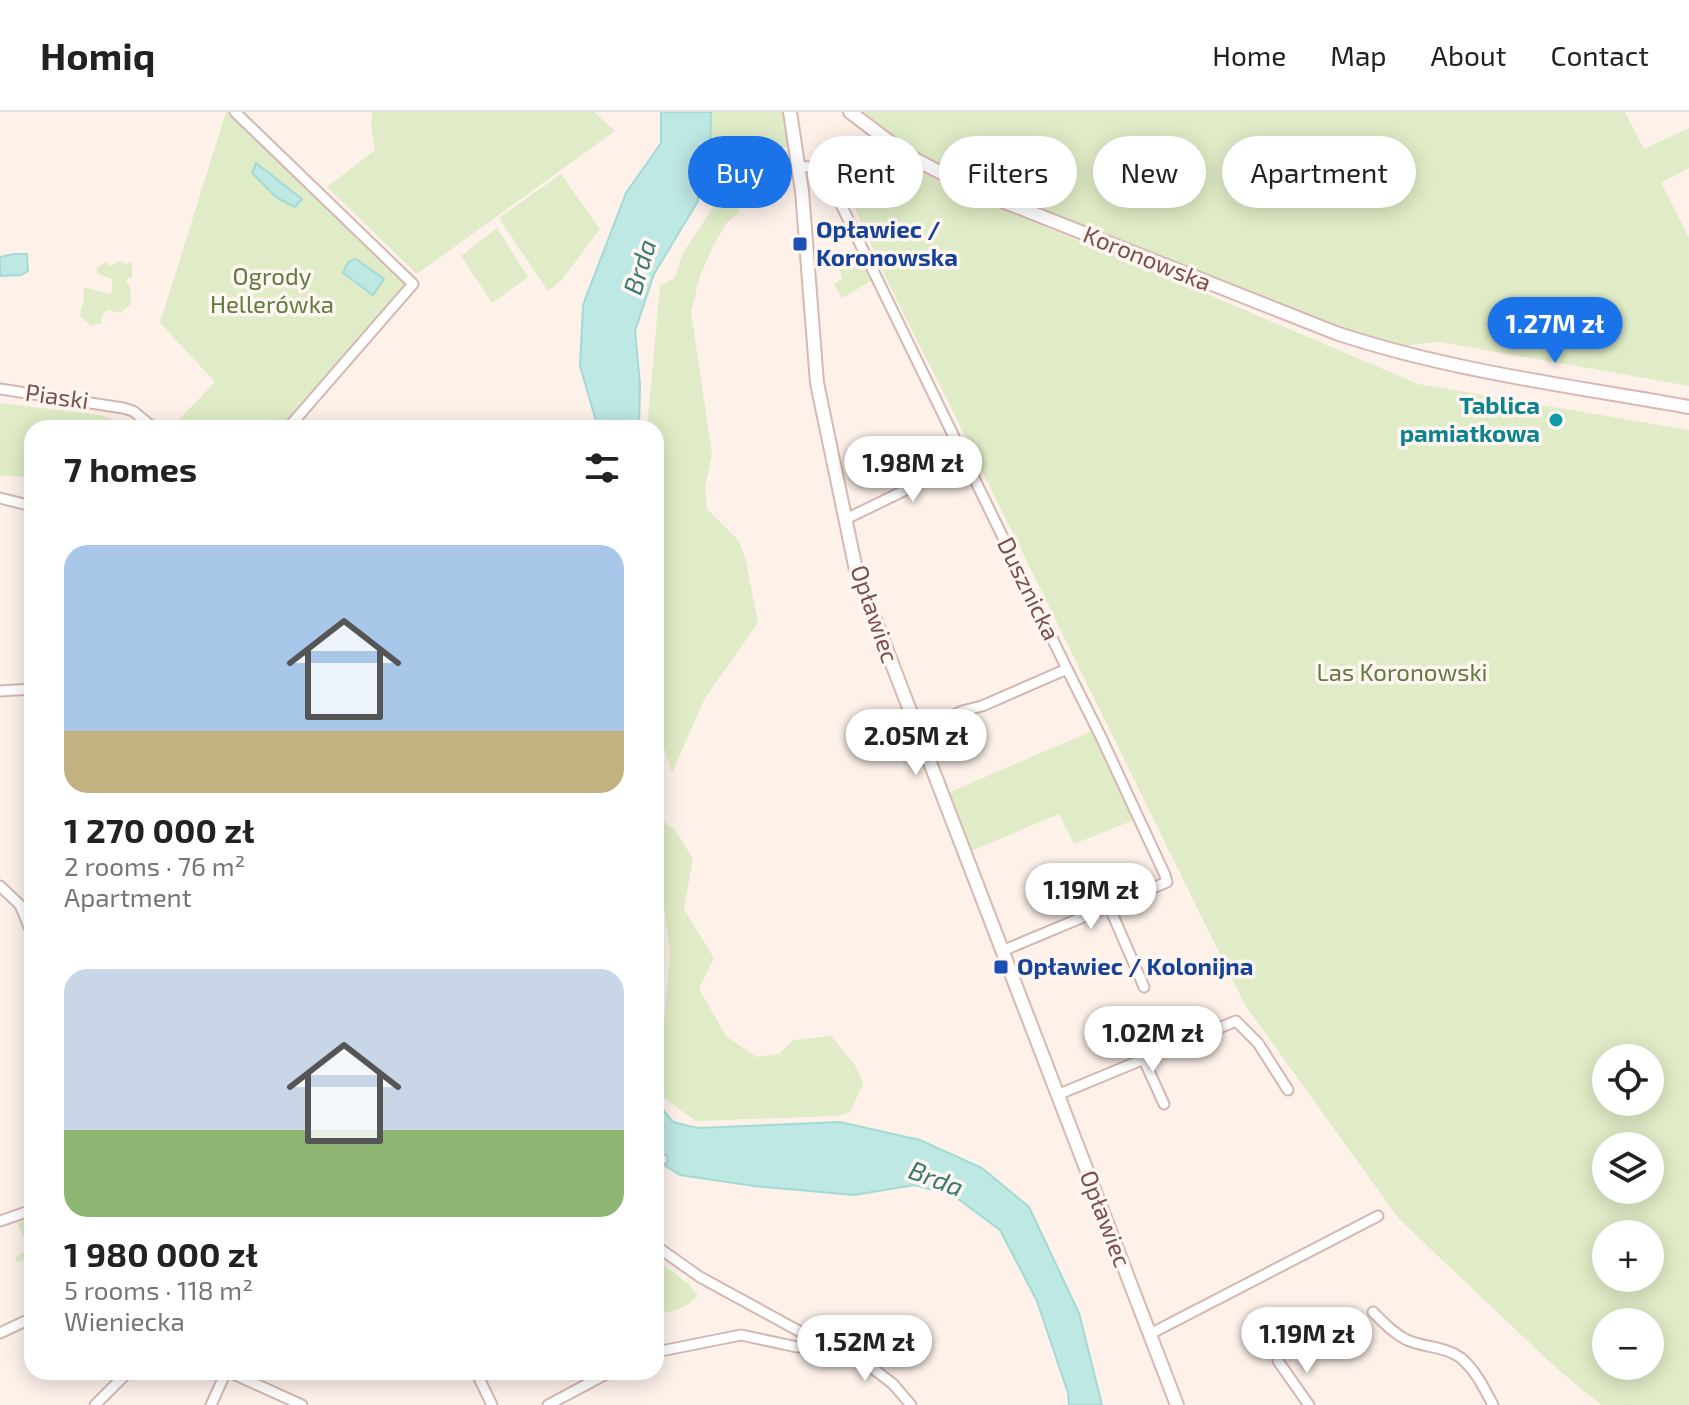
<!DOCTYPE html>
<meta charset="utf-8">
<style>
:root{--surface:#fff;--page:#f2f2f2;--text:#222;--muted:#767676;--line:#e0e0e0;--accent:#1a73e8}
body{margin:0;font-family:"Exo 2",sans-serif;background:var(--page);color:var(--text);height:100vh;display:flex;flex-direction:column;font-size:30px;white-space:nowrap}
*{box-sizing:border-box;margin:0}
p{font-size:26px;color:var(--muted)}
.icon{flex:none;width:44px;height:44px;fill:none;stroke:currentColor;stroke-width:2;stroke-linecap:round;stroke-linejoin:round}
.map{position:relative;flex:1;overflow:hidden}
.panel{position:absolute;left:24px;top:308px;width:640px;height:960px;display:flex;flex-direction:column;background:var(--surface);border-radius:24px;box-shadow:0 4px 20px #0003}
.panel>*{flex:none}
.guide{position:absolute;left:688px;top:24px;width:760px;height:72px;display:flex;gap:16px}
.tools{position:absolute;left:1592px;top:932px;display:grid;gap:16px}
.tools a{display:grid;place-items:center;width:72px;height:72px;border-radius:50%;background:var(--surface);box-shadow:0 4px 20px #0003;font-size:40px}
.price{position:absolute;translate:-50% -68px;padding:0 18px;border-radius:28px;background:#fff;color:#222;font-size:26px;line-height:52px;filter:drop-shadow(0 2px 4px #0008)}
.price::after{content:'';position:absolute;left:50%;top:48px;width:24px;height:18px;margin-left:-12px;background:inherit;clip-path:polygon(0 0,100% 0,50% 100%)}
.price.current{background:var(--accent);color:#fff}
ul{padding:0;list-style:none}
li{display:grid;align-content:center;gap:16px;height:424px;padding:0 40px}
li span{display:grid;place-items:center;height:248px;border-radius:24px;color:#555}
li>.icon{margin-inline-start:auto}
span .icon{width:144px;height:144px;fill:#fffc;stroke-width:1}
li b{font-size:34px}
h2{display:flex;justify-content:space-between;align-items:center;height:96px;padding:0 40px;font-size:34px}
.tag{padding:0 28px;border-radius:36px;background:var(--surface);box-shadow:0 4px 20px #0003;font-size:28px;line-height:72px}
.tag.current{background:var(--accent);color:#fff}
header{display:flex;align-items:center;gap:48px;box-sizing:border-box;height:112px;padding:0 40px;background:var(--surface);border-bottom:2px solid var(--line)}
header strong{font-size:38px}
nav{display:flex;gap:44px;margin-inline-start:auto;font-size:28px}
.map>svg:first-child{display:block}
</style>
<header>
<strong>Homiq</strong>
<nav><a>Home</a><a>Map</a><a>About</a><a>Contact</a></nav>
</header>
<div class="map">
<svg width="1689" height="1293" viewBox="0 0 1689 1293">
<rect width="100%" height="100%" fill="#fdf1ea"/>
<g fill="#e0ecc7" fill-rule="evenodd">
<path d="M226,0H230L406,172L283,316H171L215,270L160,211Z"/>
<path d="M372,0H594L615,19L417,162L327,75L375,38L371,16Z"/>
<path d="M711,0H783L791,34L760,39L757,46L744,50L738,86L739,100L726,112L713,134L700,164L691,200L712,342L705,375L707,397L739,429L746,449L758,511L705,586L672,661L661,626L656,621V316H647L660,174L675,166C677,158 680,149 683,142C694,120 743,63 726,42L710,46Z"/>
<path d="M859,0H1625L1644,37L1689,16V56L1661,71L1689,126V274L1440,230L1398,234L1337,215L974,72L914,41Z"/>
<path d="M885,38L950,76L1165,164L1418,272L1689,318V1293H1601L1555,1255L1399,1107L1245,893L935,263C899,196 867,127 838,56ZM1606,946H1650V990H1606ZM1606,1034H1650V1078H1606ZM1606,1122H1650V1166H1606ZM1606,1210H1650V1254H1606Z"/>
<path d="M561,62L600,117L561,169L548,179L499,106Z"/>
<path d="M497,116L528,165L492,191L461,144Z"/>
<path d="M120,149L126,152L132,150V165L125,168L130,175L131,192L120,201L108,198L102,203L101,211L91,214L80,204L84,186L83,177L88,176L109,182L112,180V167L98,162L96,156L106,150L110,154Z"/>
<path d="M862,150L871,169L842,186L834,172L842,167L839,154Z"/>
<path d="M0,291L100,303L133,316H32V365L0,364Z"/>
<path d="M1094,618L1134,708L1074,732L1059,702L971,739L948,681Z"/>
<path d="M663,709L675,718L693,747L684,797L714,846L699,877L727,925L757,945L779,942L793,928L831,924L855,953L863,972L850,1000L838,1004L696,1009L664,986L663,924L670,842L656,727Z"/>
<path d="M26,1108L32,1119V1144L17,1150L15,1145L29,1137L17,1111Z"/>
<path d="M656,1147L690,1173L698,1184C685,1195 674,1203 656,1200Z"/>
</g>
<g fill="#bde8e3" stroke="#a3dbd4" stroke-width="2">
<path d="M661,0H711L710,46L698,77V89L654,162L635,219L640,272L639,316H598L580,254L583,193L626,81L661,31Z"/>
<path d="M256,51L302,87L295,95L277,86L252,61Z"/>
<path d="M14,142H27L28,159L21,163L0,164V145Z"/>
<path d="M356,147L384,167L373,183L343,161L348,150Z"/>
<path d="M656,783L663,831L656,935Z"/>
<path d="M656,984L657,991L673,1010L697,1016L840,1010L920,1028L982,1056L1029,1095L1079,1201L1102,1293H1069L1068,1281L1037,1189L1000,1118L954,1084L915,1073L854,1083L754,1074L680,1063L664,1053L668,1048L666,1043H663L661,1049L656,1047Z"/>
</g>
<g fill="none" stroke-linecap="round" stroke-linejoin="round">
<defs>
<g id="street">
<path d="M235,0L413,172L288,316"/>
<path d="M799,54L817,56L830,70L1067,557"/>
<path d="M0,277L123,296L133,299L154,316"/>
<path d="M0,386L32,394"/>
<path d="M846,407L965,349"/>
<path d="M0,579L32,577"/>
<path d="M918,620L962,599L982,594L1067,557L1101,625L1165,763L1167,770L1002,839"/>
<path d="M0,774L20,793L32,822"/>
<path d="M1109,794L1144,875"/>
<path d="M1144,948L1164,992"/>
<path d="M1057,983L1236,909L1258,931L1288,978"/>
<path d="M0,1109L32,1098"/>
<path d="M656,1134L700,1165L828,1235L867,1252L893,1272L911,1293"/>
<path d="M1373,1200C1384,1211 1393,1221 1407,1228C1425,1236 1445,1234 1461,1246C1476,1259 1484,1276 1493,1293"/>
<path d="M0,1221L32,1206"/>
<path d="M1150,1222L1378,1104"/>
<path d="M656,1240L741,1223L797,1235H825"/>
<path d="M1278,1249L1309,1293"/>
<path d="M229,1260L302,1293"/>
<path d="M476,1260L492,1293"/>
<path d="M95,1293L128,1260"/>
<path d="M211,1293L226,1260"/>
<path d="M548,1293L610,1260"/>
</g>
<g id="secondary">
<path d="M790,0L802,79L817,271L856,458L1177,1293"/>
<path d="M850,0L907,43L972,77L1336,221C1450,259 1571,274 1689,295"/>
</g>
</defs>
<use href="#street" stroke="#d3b7b1" stroke-width="13"/>
<use href="#secondary" stroke="#d8b8b1" stroke-width="16"/>
<use href="#street" stroke="#fff" stroke-width="9"/>
<use href="#secondary" stroke="#fff" stroke-width="12"/>
</g>
<g fill="#1a4fb4" stroke="#fff6f1" stroke-width="3">
<rect x="792" y="124" width="16" height="16" rx="4"/>
<rect x="993" y="847" width="16" height="16" rx="4"/>
</g>
<circle fill="#0f9aa8" stroke="#fff6f1" stroke-width="3" cx="1556" cy="308" r="8"/>
<g text-anchor="middle" stroke-width="7" stroke-linejoin="round" paint-order="stroke">
<g font-size="24" font-weight="bold" fill="#164399" stroke="#fff6f1" text-anchor="start">
<text x="816" y="126">Opławiec /<tspan x="816" dy="28">Koronowska</tspan></text>
<text x="1017" y="863">Opławiec / Kolonijna</text>
</g>
<g font-size="24" fill="#7a504b" stroke="#fff6f1">
<text transform="translate(1147 147) rotate(22)" y="8">Koronowska</text>
<text transform="translate(57 285) rotate(8)" y="8">Piaski</text>
<text transform="translate(1028 477) rotate(64)" y="8">Dusznicka</text>
<text transform="translate(874 502) rotate(71)" y="8">Opławiec</text>
<text transform="translate(1105 1107) rotate(69)" y="8">Opławiec</text>
</g>
<g font-size="24" fill="#607a40" stroke="#fff6f1">
<text x="272" y="173">Ogrody<tspan x="272" dy="28">Hellerówka</tspan></text>
<text x="1402" y="569">Las Koronowski</text>
</g>
<g font-size="24" font-weight="bold" fill="#0d838f" stroke="#fff6f1" text-anchor="end">
<text x="1540" y="302">Tablica<tspan x="1540" dy="28">pamiatkowa</tspan></text>
</g>
<g font-size="26" font-style="italic" fill="#3b7872" stroke="#fff6f1">
<text transform="translate(640 155) rotate(-73)" y="9">Brda</text>
<text transform="translate(936 1067) rotate(21)" y="9">Brda</text>
</g>
</g>
</svg>
<div class="tools">
<a><svg class="icon" aria-label="locate" viewBox="0 0 24 24"><circle cx="12" cy="12" r="6"/><path d="M12 2v4M12 18v4M2 12h4M18 12h4"/></svg></a>
<a><svg class="icon" aria-label="layers" viewBox="0 0 24 24"><path d="M12 4l9 5-9 5-9-5zM3 14l9 5 9-5"/></svg></a>
<a>+</a>
<a>−</a>
</div>
<b class="price current" style="left:1555px;top:253px">1.27M zł</b>
<b class="price" style="left:913px;top:392px">1.98M zł</b>
<b class="price" style="left:916px;top:665px">2.05M zł</b>
<b class="price" style="left:1091px;top:819px">1.19M zł</b>
<b class="price" style="left:1153px;top:962px">1.02M zł</b>
<b class="price" style="left:1307px;top:1263px">1.19M zł</b>
<b class="price" style="left:865px;top:1271px">1.52M zł</b>
<div class="guide">
<a class="tag current">Buy</a>
<a class="tag">Rent</a>
<a class="tag">Filters</a>
<a class="tag">New</a>
<a class="tag">Apartment</a>
</div>
<section class="panel">
<h2>7 homes<svg class="icon" aria-label="filters" viewBox="0 0 24 24"><path d="M4 7h16M4 17h16"/><circle cx="9" cy="7" r="2"/><circle cx="15" cy="17" r="2"/></svg></h2>
<ul>
<li><span style="background:linear-gradient(#a9c7e8 75%,#c2b280 0)"><svg class="icon" aria-label="home" viewBox="0 0 24 24"><path d="M3 11l9-7 9 7M6 9v11h12V9"/></svg></span><div><b>1 270 000 zł</b><p>2 rooms · 76 m²</p><p>Apartment</p></div></li>
<li><span style="background:linear-gradient(#c9d6e8 65%,#8fb573 0)"><svg class="icon" aria-label="home" viewBox="0 0 24 24"><path d="M3 11l9-7 9 7M6 9v11h12V9"/></svg></span><div><b>1 980 000 zł</b><p>5 rooms · 118 m²</p><p>Wieniecka</p></div></li>
</ul>
</section>
</div>
